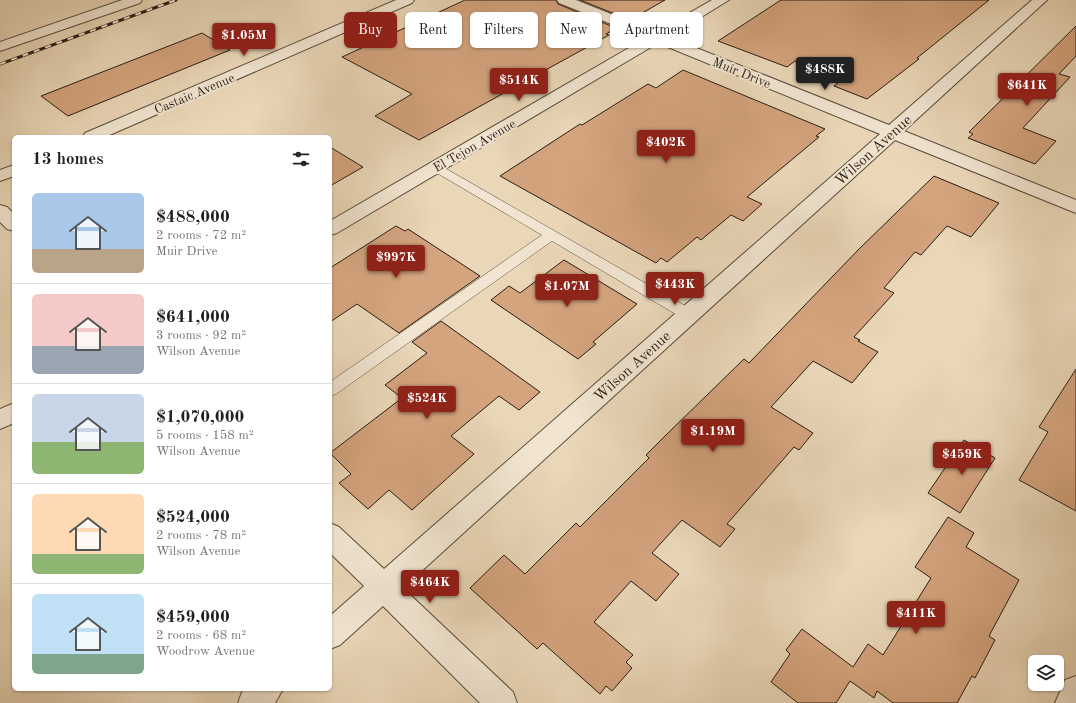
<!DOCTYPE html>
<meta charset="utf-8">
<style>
:root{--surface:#fff;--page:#f6f6f6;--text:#202124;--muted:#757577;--line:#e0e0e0;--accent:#8f2418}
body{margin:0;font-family:"Old Standard TT",serif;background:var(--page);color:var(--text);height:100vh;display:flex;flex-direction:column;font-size:15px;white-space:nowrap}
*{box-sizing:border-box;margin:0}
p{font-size:13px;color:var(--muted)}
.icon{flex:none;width:22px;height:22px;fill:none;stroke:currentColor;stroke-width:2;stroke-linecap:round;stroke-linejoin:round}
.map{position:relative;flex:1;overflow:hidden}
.sheet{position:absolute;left:12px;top:135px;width:320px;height:556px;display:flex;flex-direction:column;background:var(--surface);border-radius:6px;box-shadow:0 1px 3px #0004}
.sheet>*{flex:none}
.guide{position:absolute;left:344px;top:12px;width:380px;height:36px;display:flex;gap:8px}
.controls{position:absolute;left:1028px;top:655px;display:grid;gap:8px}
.controls a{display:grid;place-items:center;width:36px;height:36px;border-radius:6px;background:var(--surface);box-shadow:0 1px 3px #0004;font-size:20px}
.price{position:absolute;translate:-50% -34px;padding:0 9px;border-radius:4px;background:var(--accent);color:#fff;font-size:13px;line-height:26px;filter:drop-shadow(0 1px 2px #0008)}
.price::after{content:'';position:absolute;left:50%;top:24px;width:12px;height:9px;margin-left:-6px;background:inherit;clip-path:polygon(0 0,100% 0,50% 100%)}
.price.current{background:#222;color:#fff}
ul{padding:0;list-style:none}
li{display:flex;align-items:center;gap:12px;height:100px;padding:0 20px}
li+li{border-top:1px solid var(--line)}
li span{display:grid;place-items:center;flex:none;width:112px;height:80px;border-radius:6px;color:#555}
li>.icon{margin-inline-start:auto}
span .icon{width:48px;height:48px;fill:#fffc;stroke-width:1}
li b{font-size:17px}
h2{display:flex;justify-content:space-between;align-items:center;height:48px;padding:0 20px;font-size:17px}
.pill{padding:0 14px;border-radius:6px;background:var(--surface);box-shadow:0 1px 3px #0004;font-size:14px;line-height:36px}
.pill.current{background:var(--accent);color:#fff}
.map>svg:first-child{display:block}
</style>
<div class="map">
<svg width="1076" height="703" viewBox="0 0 1076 703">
<rect width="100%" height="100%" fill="#ead7b8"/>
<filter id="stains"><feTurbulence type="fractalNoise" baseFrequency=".005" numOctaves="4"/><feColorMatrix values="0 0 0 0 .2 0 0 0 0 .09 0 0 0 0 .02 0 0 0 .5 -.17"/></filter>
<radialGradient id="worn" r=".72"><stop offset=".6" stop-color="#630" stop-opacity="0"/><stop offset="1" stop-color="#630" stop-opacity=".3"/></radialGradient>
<g fill="#d4a47e" stroke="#281d13">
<path d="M465,0H556L558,4L616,28L606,34L609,35L419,140L375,116L412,94L342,57Z"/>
<path d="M580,0H665L630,20Z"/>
<path d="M781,0H989L917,58L919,59L867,99L834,86L843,79L795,61L787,67L718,41Z"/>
<path d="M1076,26V56L1059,74L1070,77L1023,128L1056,141L1035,164L968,138L973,134L969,132Z"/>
<path d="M202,33L230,50L68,116L41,96Z"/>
<path d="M683,70L825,129L816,136L819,137L747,197L762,204L743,221L731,215L701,240L697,237L667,262L661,258L656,263L500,176L580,124L582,125L648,84L656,88Z"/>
<path d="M330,147L363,167L330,186Z"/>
<path d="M934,176L999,203L971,237L947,226L921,255L915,252L884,288L894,293L854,337L860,340L858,341L878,352L852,383L813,361L771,407L813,433L799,450L794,447L727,524L735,529L720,547L682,520L652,553L679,574L656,601L631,581L594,622L633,655L626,662L632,668L612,691L606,686L600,694L543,643L537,649L470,588L504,555L525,574L576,523L580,527L649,458L646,455L666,435L744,359L749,363L859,249Z"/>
<path d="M396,226L405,231L408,229L480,276L399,333L357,304L330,322V268Z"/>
<path d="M564,260L637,304L593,342L596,344L578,359L491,300L509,286L520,293Z"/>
<path d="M441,321L540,392L519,410L499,396L451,436L474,454L412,510L389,490L368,509L339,483L351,474L330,453L402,398L385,385L427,353L412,342Z"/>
<path d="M1076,369V511L1019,480L1048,432L1039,427Z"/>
<path d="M964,440L995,458L960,513L928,493Z"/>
<path d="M948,517L974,533L966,547L1019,580L989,636L995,640L975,678L972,676L957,703H893L877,691L874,698L850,681L836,703H798L771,682L790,654L786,650L802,629L853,667L868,644L883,655L931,578L915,567Z"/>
</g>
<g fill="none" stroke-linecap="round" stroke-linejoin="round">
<defs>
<path id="service" d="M436,163L694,311L696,315L694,319L689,320L684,319L552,241L336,394L330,396V382L542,235L432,170L430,167Z"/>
<g id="minor">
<path d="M396,0H414L412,3L105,137H83L85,133Z"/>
<path d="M557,0H576L656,32L712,0H729L669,37L889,125L1032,0H1047L904,131L1076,200V213L895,140L403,588L513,692L517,703H480L383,606L340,645L330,649V616L364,586L330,553V523L339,527L384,569L880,134L658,43L337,233L330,235V221L646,38L559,3Z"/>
<path d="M14,165V176L0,181V170Z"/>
<path d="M0,205L7,207L14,214V231L7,229L0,222Z"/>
<path d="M14,403V423L0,429V409Z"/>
<path d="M1076,676V703H1055L1065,680Z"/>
<path d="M246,689H283L275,703H238L242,692Z"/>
</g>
<path id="tertiary" d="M122,0H142L140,3L0,51V42Z"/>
</defs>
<use href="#service" stroke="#584c3c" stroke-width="1"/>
<use href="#minor" stroke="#584c3c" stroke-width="2"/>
<use href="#tertiary" stroke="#584c3c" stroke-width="2"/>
<use href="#service" fill="#f1e5d1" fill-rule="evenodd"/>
<use href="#minor" fill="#f1e5d1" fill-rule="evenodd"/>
<use href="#tertiary" fill="#f1e5d1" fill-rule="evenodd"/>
<defs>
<path id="rail" d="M0,64L176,0"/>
</defs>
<use href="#rail" stroke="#281d13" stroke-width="3"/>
<use href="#rail" stroke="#f1e5d1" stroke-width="2" stroke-dasharray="6" stroke-linecap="butt"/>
</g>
<g text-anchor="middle" stroke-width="4" stroke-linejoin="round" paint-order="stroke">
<g font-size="13" fill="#281d13" stroke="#f1e5d1">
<text transform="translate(742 72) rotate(22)" y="5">Muir Drive</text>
<text transform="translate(194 93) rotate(-23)" y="5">Castaic Avenue</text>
<text transform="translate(474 145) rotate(-30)" y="5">El Tejon Avenue</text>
</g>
<g font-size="15" fill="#281d13" stroke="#f1e5d1">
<text transform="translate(873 150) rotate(-42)" y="5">Wilson Avenue</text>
<text transform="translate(632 366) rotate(-42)" y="5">Wilson Avenue</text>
</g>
</g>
<rect width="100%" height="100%" filter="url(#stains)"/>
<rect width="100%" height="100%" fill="url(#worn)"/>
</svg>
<div class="controls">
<a><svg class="icon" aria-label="layers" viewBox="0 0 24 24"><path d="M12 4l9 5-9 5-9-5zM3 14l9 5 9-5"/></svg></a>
</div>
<b class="price" style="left:244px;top:57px">$1.05M</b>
<b class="price current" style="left:825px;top:91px">$488K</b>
<b class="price" style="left:519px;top:102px">$514K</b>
<b class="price" style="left:1027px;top:107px">$641K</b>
<b class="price" style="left:666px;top:164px">$402K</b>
<b class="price" style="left:396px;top:279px">$997K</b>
<b class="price" style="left:675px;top:306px">$443K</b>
<b class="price" style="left:567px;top:308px">$1.07M</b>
<b class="price" style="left:427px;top:420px">$524K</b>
<b class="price" style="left:713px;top:453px">$1.19M</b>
<b class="price" style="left:962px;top:476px">$459K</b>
<b class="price" style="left:430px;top:604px">$464K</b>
<b class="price" style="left:916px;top:635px">$411K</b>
<div class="guide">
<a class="pill current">Buy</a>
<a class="pill">Rent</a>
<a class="pill">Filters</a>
<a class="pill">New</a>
<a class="pill">Apartment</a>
</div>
<section class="sheet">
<h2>13 homes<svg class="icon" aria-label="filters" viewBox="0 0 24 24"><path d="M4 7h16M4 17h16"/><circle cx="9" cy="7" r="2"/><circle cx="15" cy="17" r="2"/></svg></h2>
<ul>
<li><span style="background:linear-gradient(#a9c7e8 70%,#b9a48a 0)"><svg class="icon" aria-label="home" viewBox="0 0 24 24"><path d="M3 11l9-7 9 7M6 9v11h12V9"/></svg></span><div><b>$488,000</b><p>2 rooms · 72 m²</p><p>Muir Drive</p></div></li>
<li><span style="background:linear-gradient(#f6c9c9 65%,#9aa5b1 0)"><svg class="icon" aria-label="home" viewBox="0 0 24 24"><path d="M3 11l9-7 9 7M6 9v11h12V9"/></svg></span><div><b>$641,000</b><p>3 rooms · 92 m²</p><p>Wilson Avenue</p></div></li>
<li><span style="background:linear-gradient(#c9d6e8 60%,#8fb573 0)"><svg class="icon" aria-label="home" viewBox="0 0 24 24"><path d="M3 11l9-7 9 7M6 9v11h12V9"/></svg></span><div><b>$1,070,000</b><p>5 rooms · 158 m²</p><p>Wilson Avenue</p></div></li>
<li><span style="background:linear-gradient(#ffd9b3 75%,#8fb573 0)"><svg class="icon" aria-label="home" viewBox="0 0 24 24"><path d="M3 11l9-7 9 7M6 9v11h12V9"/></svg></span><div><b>$524,000</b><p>2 rooms · 78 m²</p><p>Wilson Avenue</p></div></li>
<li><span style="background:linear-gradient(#bfe0f5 75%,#7fa58c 0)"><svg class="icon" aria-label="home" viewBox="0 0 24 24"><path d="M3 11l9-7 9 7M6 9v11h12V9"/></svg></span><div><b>$459,000</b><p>2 rooms · 68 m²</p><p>Woodrow Avenue</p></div></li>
</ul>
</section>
</div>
